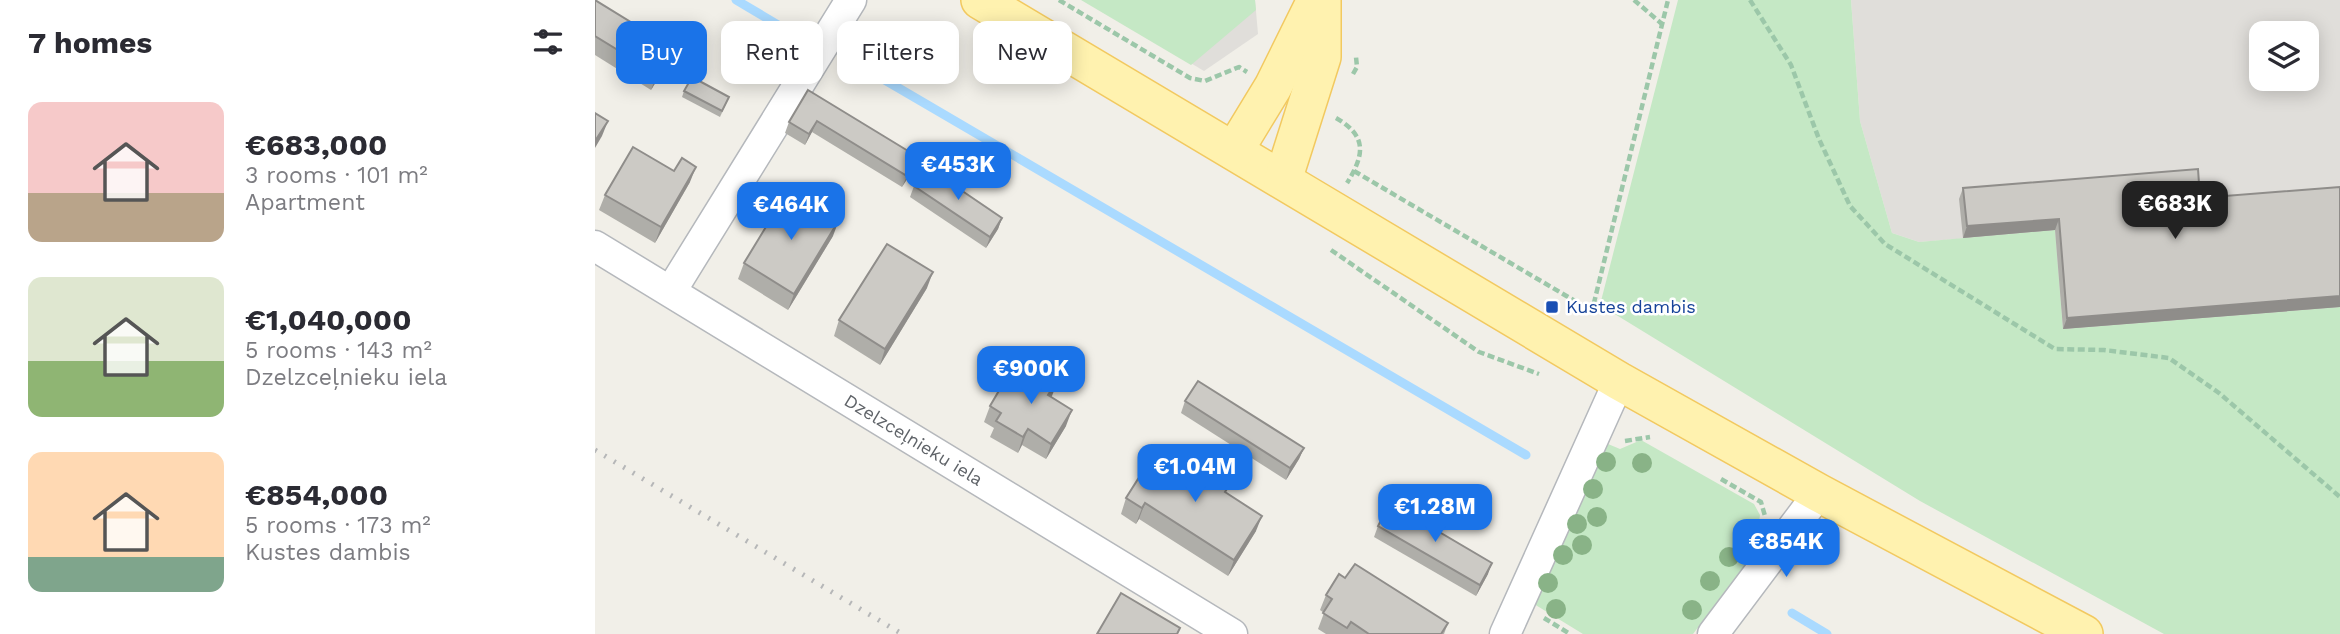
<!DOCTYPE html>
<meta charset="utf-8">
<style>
:root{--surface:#fff;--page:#f2f2f3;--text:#2b2b33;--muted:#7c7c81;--accent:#1a73e8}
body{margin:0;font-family:"Work Sans",sans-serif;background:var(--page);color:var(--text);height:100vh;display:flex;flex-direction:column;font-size:26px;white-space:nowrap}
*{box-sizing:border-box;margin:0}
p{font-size:23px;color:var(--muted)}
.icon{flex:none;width:38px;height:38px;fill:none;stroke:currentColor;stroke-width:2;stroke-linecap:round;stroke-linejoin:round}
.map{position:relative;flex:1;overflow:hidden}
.sheet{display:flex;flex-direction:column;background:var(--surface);width:595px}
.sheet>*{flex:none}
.banner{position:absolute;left:21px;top:21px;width:665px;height:63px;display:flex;gap:14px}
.buttons{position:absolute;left:1654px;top:21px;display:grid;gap:14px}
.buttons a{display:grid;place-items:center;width:70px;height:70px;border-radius:14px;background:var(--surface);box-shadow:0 4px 18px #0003;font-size:35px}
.price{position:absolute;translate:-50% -60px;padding:0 16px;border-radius:14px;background:var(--accent);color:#fff;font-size:23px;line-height:46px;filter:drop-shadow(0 2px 4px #0008)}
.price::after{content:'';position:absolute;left:50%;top:42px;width:21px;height:16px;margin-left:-10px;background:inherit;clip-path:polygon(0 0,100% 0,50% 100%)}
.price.active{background:#222;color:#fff}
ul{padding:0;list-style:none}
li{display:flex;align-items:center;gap:21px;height:175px;padding:0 28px}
li span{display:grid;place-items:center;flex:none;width:196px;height:140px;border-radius:14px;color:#555}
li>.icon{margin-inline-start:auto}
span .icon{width:84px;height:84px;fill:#fffc;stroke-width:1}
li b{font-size:30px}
h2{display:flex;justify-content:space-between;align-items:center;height:84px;padding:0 28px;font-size:30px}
.chip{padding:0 24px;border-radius:14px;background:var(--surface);box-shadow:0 4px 18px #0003;font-size:24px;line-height:63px}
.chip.active{background:var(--accent);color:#fff}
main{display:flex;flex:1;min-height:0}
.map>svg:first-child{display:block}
</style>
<main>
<section class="sheet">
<h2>7 homes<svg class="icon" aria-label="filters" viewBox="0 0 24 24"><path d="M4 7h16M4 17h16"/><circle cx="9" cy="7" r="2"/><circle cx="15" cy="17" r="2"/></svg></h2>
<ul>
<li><span style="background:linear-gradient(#f6c9c9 65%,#b9a48a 0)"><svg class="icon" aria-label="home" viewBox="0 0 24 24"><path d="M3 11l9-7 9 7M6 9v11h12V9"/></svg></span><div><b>€683,000</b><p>3 rooms · 101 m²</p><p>Apartment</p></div></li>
<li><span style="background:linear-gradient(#dfe7d0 60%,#8fb573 0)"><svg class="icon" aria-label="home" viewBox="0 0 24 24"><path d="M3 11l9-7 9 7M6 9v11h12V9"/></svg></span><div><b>€1,040,000</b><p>5 rooms · 143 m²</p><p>Dzelzceļnieku iela</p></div></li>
<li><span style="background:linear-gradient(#ffd9b3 75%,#7fa58c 0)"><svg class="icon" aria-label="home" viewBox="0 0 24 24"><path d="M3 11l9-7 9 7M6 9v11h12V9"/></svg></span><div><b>€854,000</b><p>5 rooms · 173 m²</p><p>Kustes dambis</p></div></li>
</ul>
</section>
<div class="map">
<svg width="1745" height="634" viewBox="0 0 1745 634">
<rect width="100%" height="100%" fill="#f1efe8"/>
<g fill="#e0deda" fill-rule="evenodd">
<path d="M491,0H660L663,34L609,71Z"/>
<path d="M1256,0H1745V307L1468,329L1459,231L1324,242L1297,233L1265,121ZM1666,33H1712V79H1666Z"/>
</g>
<g fill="#c5e8c5">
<path d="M486,0H660L661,10L596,65Z"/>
<path d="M1083,0H1256L1265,121L1297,233L1324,242L1460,230L1468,329L1745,307V634H1569L1325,501L1005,305Z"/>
<path d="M1046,440L1159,504L1165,515L1164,522L1176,532L1098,634H988L939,604L1013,444L1025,449Z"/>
</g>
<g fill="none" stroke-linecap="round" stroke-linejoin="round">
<g stroke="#aadaff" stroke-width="9">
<path d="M141,0L190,29"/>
<path d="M283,76L931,455"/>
<path d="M1197,613L1232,634"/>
</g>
<defs>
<g id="minor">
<path id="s1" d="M0,246L637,634"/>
<path d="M76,291L256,0"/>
<path d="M910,634L1024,381"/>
<path d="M1118,634L1224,493"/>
</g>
<g id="major">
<path d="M385,0L1024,381L1224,493L1489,634"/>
<path d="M639,151L678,87L721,0"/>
<path d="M688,180L727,57V0"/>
</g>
</defs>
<use href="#minor" stroke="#b5b8bc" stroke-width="33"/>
<use href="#major" stroke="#f2c960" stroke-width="40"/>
<g stroke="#9cc7a9" stroke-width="4.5" stroke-dasharray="7 3.5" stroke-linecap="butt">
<path d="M464,0L595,78L610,81L644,67L652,72"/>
<path d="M1039,0L1067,24"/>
<path d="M1155,0L1196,65L1224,139L1255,206L1290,244L1460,349L1509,350L1574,358L1624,393L1745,497"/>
<path d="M758,74L762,67L761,57"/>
<path d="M741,118C772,136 770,154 752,183"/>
<path d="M759,171L997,311L1073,0"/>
<path d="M736,250L884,352L944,374"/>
<path d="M1030,441L1055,437"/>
<path d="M1126,479L1166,502L1170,516"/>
<path d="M1225,540L1244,543"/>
<path d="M949,618L975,634"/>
</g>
<use href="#minor" stroke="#fff" stroke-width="30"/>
<use href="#major" stroke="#fff2af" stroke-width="37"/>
<path stroke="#b6b7b8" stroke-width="5" stroke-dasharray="2 9" stroke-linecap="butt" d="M0,450L307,634"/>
</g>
<g fill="#89b387">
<circle cx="1011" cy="462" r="10"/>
<circle cx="1047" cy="463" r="10"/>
<circle cx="998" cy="489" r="10"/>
<circle cx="1002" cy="517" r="10"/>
<circle cx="982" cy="524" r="10"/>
<circle cx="987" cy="545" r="10"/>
<circle cx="1154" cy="549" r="10"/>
<circle cx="968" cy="555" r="10"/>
<circle cx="1134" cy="557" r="10"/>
<circle cx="1115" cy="581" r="10"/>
<circle cx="953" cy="583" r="10"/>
<circle cx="961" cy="609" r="10"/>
<circle cx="1097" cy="610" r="10"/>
</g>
<g fill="#afaea9">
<path d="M0,0L72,64L56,90L0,55Z"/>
<path d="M213,90L319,168L307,187L217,132L210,145L190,133L194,122Z"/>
<path d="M89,91L134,97L125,117L87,97Z"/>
<path d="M95,182L60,243L4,210L10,195Z"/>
<path d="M319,186L407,218L403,229L391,248L315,197Z"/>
<path d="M1745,187V307L1468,329L1460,230L1368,238L1364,199L1368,188L1605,198Z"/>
<path d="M238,236L193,310L143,279L149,263Z"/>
<path d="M332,288L285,365L239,336L244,320Z"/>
<path d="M456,397L471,426L451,459L427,445L423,453L395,437L399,428L389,422L395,406Z"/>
<path d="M590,401L709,448L704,459L691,480L586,413Z"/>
<path d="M632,494L661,531L633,576L544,519L541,524L526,514L531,498Z"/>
<path d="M783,526L893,574L881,596L779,537Z"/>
<path d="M750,578L853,623L849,634H731L723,629L729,613L725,610L731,595Z"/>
</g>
<g fill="#8f8d8a">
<path d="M78,48L72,64L56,90L62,74Z"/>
<path d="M13,121L7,136L0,148V141Z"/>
<path d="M222,121L217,132L210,145L214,134Z"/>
<path d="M323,157L319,168L307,187L312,176Z"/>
<path d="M101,167L95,182L60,243L66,227Z"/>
<path d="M407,218L403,229L391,248L395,237Z"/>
<path d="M1464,219L1460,230L1368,238L1372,226Z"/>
<path d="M244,220L238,236L193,310L199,294Z"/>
<path d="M338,272L332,288L285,365L290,349Z"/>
<path d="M1745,296V307L1468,329L1472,318Z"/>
<path d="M463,380L457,396L448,411L453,395Z"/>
<path d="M477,410L471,426L451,459L456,444Z"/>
<path d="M433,429L427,445L423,453L428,437Z"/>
<path d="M709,448L704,459L691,480L695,468Z"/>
<path d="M550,503L544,519L541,524L547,508Z"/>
<path d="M667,516L661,531L633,576L639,560Z"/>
<path d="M897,563L893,574L881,596L885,585Z"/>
</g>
<g fill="#cccac5" stroke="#8f8d8a" stroke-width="2">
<path d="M0,0L78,48L62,74L0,36Z"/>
<path d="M97,77L134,97L127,111L89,91Z"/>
<path d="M213,90L323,157L312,176L222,121L214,134L194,122Z"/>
<path d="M0,113L13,121L0,141Z"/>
<path d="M38,147L79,171L87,158L101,167L66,227L10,195Z"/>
<path d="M332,167L407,218L395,237L319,186Z"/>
<path d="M1603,169L1605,198L1745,187V296L1472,318L1464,219L1372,226L1368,188Z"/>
<path d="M194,189L244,220L199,294L149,263Z"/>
<path d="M292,244L338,272L290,349L244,320Z"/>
<path d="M438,366L463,380L453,395L477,410L456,444L433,429L428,437L401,421L406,413L395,406L415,372L429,381Z"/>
<path d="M603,381L709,448L695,468L590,401Z"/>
<path d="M562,449L610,480L615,472L635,484L630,492L667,516L639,560L550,503L547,508L531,498Z"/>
<path d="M795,503L897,563L885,585L783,526Z"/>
<path d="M760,564L853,623L846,634H774L756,622L752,628L728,613L737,599L731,595L744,574L750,578Z"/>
<path d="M526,593L585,628L582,634H502Z"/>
</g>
<rect fill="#1a4fb4" stroke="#fff" stroke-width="2.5" x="950" y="300" width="14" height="14" rx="3.5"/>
<g text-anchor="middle" stroke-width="5" stroke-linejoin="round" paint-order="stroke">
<g font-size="18" fill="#164399" stroke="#fff" text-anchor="start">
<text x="971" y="313">Kustes dambis</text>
</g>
<g font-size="18" fill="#5f6368" stroke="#fff">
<text dy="6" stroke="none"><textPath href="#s1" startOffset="373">Dzelzceļnieku iela</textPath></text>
</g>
</g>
</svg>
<div class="buttons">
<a><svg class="icon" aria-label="layers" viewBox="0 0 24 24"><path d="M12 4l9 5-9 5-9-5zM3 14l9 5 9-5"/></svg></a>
</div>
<b class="price" style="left:363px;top:202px">€453K</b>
<b class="price active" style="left:1580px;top:241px">€683K</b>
<b class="price" style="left:196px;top:242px">€464K</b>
<b class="price" style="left:436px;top:406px">€900K</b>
<b class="price" style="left:600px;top:504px">€1.04M</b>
<b class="price" style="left:840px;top:544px">€1.28M</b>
<b class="price" style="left:1191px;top:579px">€854K</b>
<div class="banner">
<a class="chip active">Buy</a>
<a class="chip">Rent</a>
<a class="chip">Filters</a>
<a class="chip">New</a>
</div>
</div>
</main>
